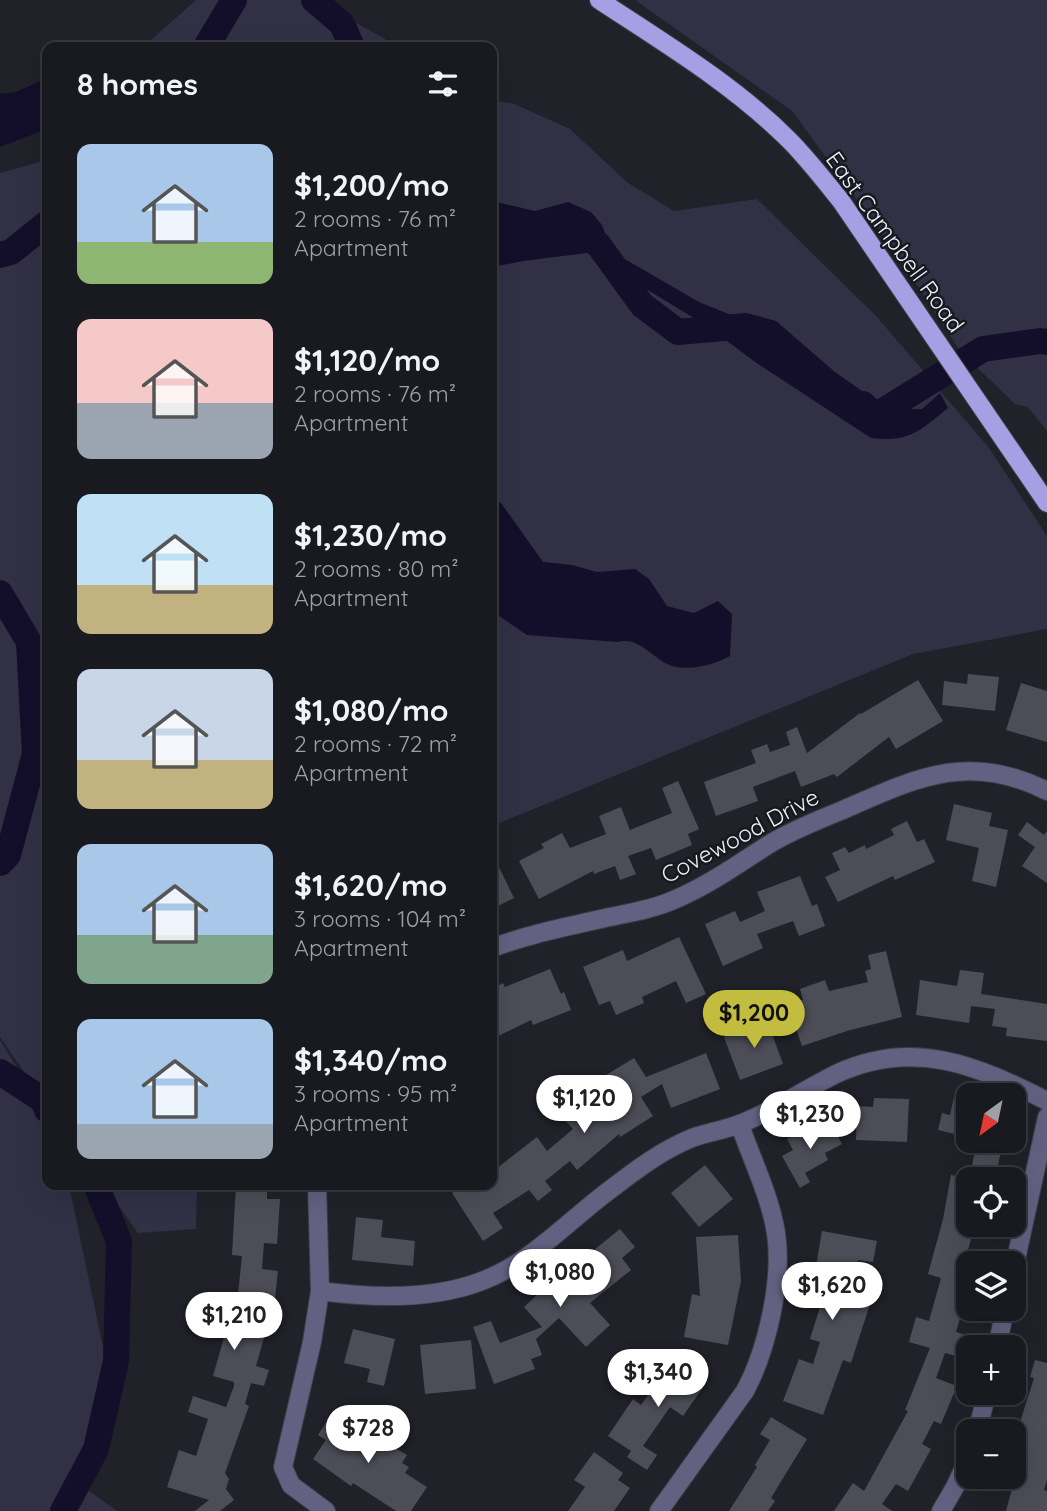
<!DOCTYPE html>
<meta charset="utf-8">
<style>
:root{--surface:#191920;--page:#26262d;--text:#f1f3f6;--muted:#9fa0a5;--line:#37383e;--accent:#c2bd3f}
body{margin:0;font-family:Quicksand,sans-serif;background:var(--page);color:var(--text);height:100vh;display:flex;flex-direction:column;font-size:26px;white-space:nowrap}
*{box-sizing:border-box;margin:0}
p{font-size:23px;color:var(--muted)}
.icon{flex:none;width:38px;height:38px;fill:none;stroke:currentColor;stroke-width:2;stroke-linecap:round;stroke-linejoin:round}
.map{position:relative;flex:1;overflow:hidden}
.sheet{position:absolute;left:42px;top:42px;width:455px;height:1148px;display:flex;flex-direction:column;background:var(--surface);border-radius:14px;box-shadow:0 7px 28px #0002,0 0 0 2px var(--line)}
.sheet>*{flex:none}
.needle{width:46px;rotate:213deg}
.buttons{position:absolute;left:956px;top:1083px;display:grid;gap:14px}
.buttons a{display:grid;place-items:center;width:70px;height:70px;border-radius:14px;background:var(--surface);box-shadow:0 7px 28px #0002,0 0 0 2px var(--line);font-size:35px}
.price{position:absolute;translate:-50% -60px;padding:0 16px;border-radius:24px;background:#fff;color:#222;font-size:23px;line-height:46px;filter:drop-shadow(0 2px 4px #0008)}
.price::after{content:'';position:absolute;left:50%;top:42px;width:21px;height:16px;margin-left:-10px;background:inherit;clip-path:polygon(0 0,100% 0,50% 100%)}
.price.active{background:var(--accent);color:#111}
ul{padding:0;list-style:none}
li{display:flex;align-items:center;gap:21px;height:175px;padding:0 35px}
li span{display:grid;place-items:center;flex:none;width:196px;height:140px;border-radius:14px;color:#555}
li>.icon{margin-inline-start:auto}
span .icon{width:84px;height:84px;fill:#fffc;stroke-width:1}
li b{font-size:30px}
h2{display:flex;justify-content:space-between;align-items:center;height:84px;padding:0 35px;font-size:30px}
.map>svg:first-child{display:block}
</style>
<div class="map">
<svg width="1047" height="1511" viewBox="0 0 1047 1511">
<rect width="100%" height="100%" fill="#21212a"/>
<g fill="#323045">
<path d="M196,0H315L385,39L393,47H143Z"/>
<path d="M635,0H1047V431L1028,407L1015,404L960,351L892,247L792,111Z"/>
<path d="M492,101L512,103L570,129L628,183L674,211L757,199L877,317L989,448L1047,536V629L913,654L492,826Z"/>
<path d="M47,160V1105L0,1037V173Z"/>
<path d="M0,1040L47,1118V1185H69L117,1414L79,1484L117,1511H0Z"/>
<path d="M104,1185H197L196,1229L138,1233Z"/>
</g>
<g fill="#130f2a">
<path d="M47,78V129L0,147V94L16,92Z"/>
<path d="M492,201L535,211L568,202L591,212L602,225L610,246L623,258L699,302L741,319L754,315L776,321L835,372L882,405L901,409H922L940,393L948,408C920,431 908,443 871,438L755,362L707,326L587,253L523,261L492,267Z"/>
<path d="M492,499L501,503L543,562L572,565L597,572L635,569L649,579L667,606L694,613L718,601L732,614L730,656C713,665 691,671 672,666C653,660 640,636 618,642L527,635L492,611Z"/>
</g>
<g fill="none" stroke-linecap="round" stroke-linejoin="round">
<g stroke="#130f2a" stroke-width="26">
<path d="M314,0L342,24L352,47"/>
<path d="M206,47L234,0"/>
<path d="M598,244L642,305L678,332L746,326"/>
<path d="M0,255L11,252L47,223"/>
<path d="M863,404L875,416L983,349L1040,341L1047,342"/>
<path d="M0,593L29,642L35,754L8,855L0,863"/>
<path d="M0,1072L43,1100L47,1110"/>
<path d="M63,1511L96,1449L116,1361L119,1241L96,1185"/>
</g>
</g>
<g fill="#4d4d58">
<path d="M968,674L999,677L995,711L942,705L944,681L967,684Z"/>
<path d="M918,680L943,721L896,749L889,737L837,777L834,774L801,787L795,771L753,787L758,801L716,816L704,782L756,763L751,750L767,744L770,752L790,745L786,732L797,727L807,753L860,713L861,714Z"/>
<path d="M1021,683L1047,691V742L1006,730Z"/>
<path d="M678,781L699,829L688,834L692,845L656,860L651,848L628,856L636,874L620,880L615,866L594,874L593,871L539,899L519,861L544,848L541,844L562,833L570,848L606,834L599,816L621,807L630,830L672,813L662,788Z"/>
<path d="M954,804L992,813L989,826L1008,830L996,887L972,881L979,848L946,840Z"/>
<path d="M907,821L917,842L924,839L935,862L895,880L893,876L838,902L825,877L840,870L832,853L845,847L849,853L865,845L866,849L894,835L891,829Z"/>
<path d="M1027,822L1044,835L1047,831V883L1022,866L1035,847L1018,835Z"/>
<path d="M492,853L514,898L492,909Z"/>
<path d="M800,876L812,906L817,904L825,926L799,936L793,921L757,934L763,948L723,966L705,924L735,911L740,922L765,911L757,892Z"/>
<path d="M679,937L706,994L686,1003L676,981L642,997L644,1003L616,1015L610,1001L599,1005L583,967L623,950L627,961Z"/>
<path d="M886,951L902,1017L847,1031L802,1046L788,1005L803,1000L800,989L825,980L829,991L868,982L865,971L871,969L868,955Z"/>
<path d="M550,969L561,994L564,992L571,1010L533,1025L531,1020L492,1039V989L503,983L505,987Z"/>
<path d="M960,970L984,973L981,994L1047,1004V1041L1006,1036L1007,1028L992,1026L995,1009L971,1006L969,1023L916,1015L920,980L957,986Z"/>
<path d="M767,1020L783,1064L740,1080L724,1037Z"/>
<path d="M706,1053L720,1089L671,1108L662,1084L641,1097L653,1116L620,1137L619,1134L577,1170L570,1161L545,1181L552,1190L538,1201L529,1190L493,1213L503,1228L483,1241L452,1193L462,1186L464,1189L471,1185H492V1172L537,1137L547,1151L573,1129L561,1116L591,1090L588,1086L634,1058L646,1077Z"/>
<path d="M954,1097L968,1100V1137L938,1130L942,1113L950,1115Z"/>
<path d="M874,1098L909,1099L907,1142L856,1140L857,1106L873,1107Z"/>
<path d="M820,1121L826,1133L834,1129L842,1144L825,1153L828,1160L805,1173L810,1182L800,1188L782,1156L793,1150L787,1139Z"/>
<path d="M977,1141H1003L995,1180H969Z"/>
<path d="M705,1165L733,1199L699,1227L671,1193Z"/>
<path d="M951,1175L968,1178V1225H972L969,1238L971,1239L964,1265L968,1266V1291L956,1332L966,1335L960,1357L945,1353L936,1378L957,1386L941,1424L934,1421L922,1444L931,1449L908,1491L896,1484L882,1504L892,1511H834L853,1483L864,1491L908,1411L905,1410L930,1348L909,1342L916,1317L929,1321L941,1278L928,1274L943,1219Z"/>
<path d="M236,1185H267V1199H280L277,1244L264,1243L262,1269L278,1271L274,1307L264,1306L261,1333L265,1334L256,1366L269,1370L264,1386L251,1383L245,1404L249,1406L225,1473L229,1479L226,1489L234,1500L220,1511H195L209,1500L167,1487L179,1450L196,1456L208,1419L188,1412L193,1396L226,1407L234,1386V1382L213,1376L229,1320L218,1319L220,1302L237,1304L242,1256L232,1255Z"/>
<path d="M356,1217L383,1220L381,1237L415,1241L413,1266L352,1260Z"/>
<path d="M620,1229L635,1247L622,1258L631,1270L590,1303L610,1325L586,1347L559,1318L536,1339L542,1355L531,1359L535,1369L494,1384L473,1327L491,1321L500,1343L542,1327L524,1307L566,1268L569,1270Z"/>
<path d="M822,1231L877,1241L873,1262L858,1260L850,1301L869,1307L851,1363L843,1360L823,1415L783,1401L799,1359L813,1364L820,1342L810,1339L820,1307L833,1311L841,1283L814,1278Z"/>
<path d="M738,1235L741,1281L728,1345L684,1337L692,1294L700,1296L696,1237Z"/>
<path d="M353,1329L395,1339L384,1386L367,1382L370,1369L344,1363Z"/>
<path d="M471,1340L476,1389L425,1394L420,1345Z"/>
<path d="M687,1354L703,1365L696,1376L706,1383L683,1416L670,1407L643,1446L657,1455L647,1470L627,1457L631,1451L608,1436L633,1399L641,1405L670,1364L677,1369Z"/>
<path d="M1035,1360L1047,1363V1480L1044,1490L1047,1491V1511H1006L1025,1441L1015,1438L1034,1378L1030,1377Z"/>
<path d="M332,1413L388,1451L392,1446L407,1455L402,1463L409,1467L405,1473L427,1487L411,1511H396L353,1483L351,1486L313,1459L326,1440L318,1435Z"/>
<path d="M771,1417L807,1439L771,1498L775,1501L768,1511H729L757,1467L755,1465L770,1440L760,1434Z"/>
<path d="M594,1452L623,1473L618,1480L630,1488L614,1511H568L585,1487L574,1480Z"/>
</g>
<g fill="none" stroke-linecap="round" stroke-linejoin="round">
<defs>
<g id="minor">
<path d="M492,948C529,934 566,927 605,918C629,913 654,909 676,899C709,885 738,864 768,845C792,830 819,820 845,809C918,777 970,752 1047,791"/>
<path d="M317,1185L320,1291L312,1342L283,1467L291,1485L326,1511"/>
<path d="M1013,1273L1047,1117"/>
<path d="M320,1291C371,1298 433,1300 482,1281C532,1262 569,1220 611,1189C636,1170 662,1150 692,1138C708,1132 726,1130 742,1123C775,1110 804,1090 836,1074C913,1038 976,1065 1047,1101"/>
<path d="M997,1348L1005,1309"/>
<path d="M977,1432L987,1393"/>
<path d="M659,1511L745,1391C767,1350 783,1280 776,1233C770,1196 752,1160 740,1125"/>
<path d="M941,1511L955,1487L968,1459"/>
</g>
<path id="major" d="M599,0C664,43 733,84 789,140C807,158 824,180 841,201L1047,503"/>
</defs>
<use href="#minor" stroke="#3e3e47" stroke-width="20"/>
<use href="#major" stroke="#3e3e47" stroke-width="20"/>
<use href="#minor" stroke="#636182" stroke-width="18"/>
<use href="#major" stroke="#a5a0e3" stroke-width="18"/>
</g>
<g text-anchor="middle" stroke-width="5" stroke-linejoin="round" paint-order="stroke">
<g font-size="23" fill="#f0f0f6" stroke="#181821">
<text transform="translate(895 242) rotate(54)" y="8">East Campbell Road</text>
<text transform="translate(740 836) rotate(-28)" y="8">Covewood Drive</text>
</g>
</g>
</svg>
<div class="buttons">
<a><svg class="needle" viewBox="-14 -14 28 28"><path d="M0-13l5 13h-10z" fill="#e53935"/><path d="M0 13l5-13h-10z" fill="#9fa0a5"/></svg></a>
<a><svg class="icon" aria-label="locate" viewBox="0 0 24 24"><circle cx="12" cy="12" r="6"/><path d="M12 2v4M12 18v4M2 12h4M18 12h4"/></svg></a>
<a><svg class="icon" aria-label="layers" viewBox="0 0 24 24"><path d="M12 4l9 5-9 5-9-5zM3 14l9 5 9-5"/></svg></a>
<a>+</a>
<a>−</a>
</div>
<b class="price active" style="left:754px;top:1050px">$1,200</b>
<b class="price" style="left:584px;top:1135px">$1,120</b>
<b class="price" style="left:810px;top:1151px">$1,230</b>
<b class="price" style="left:560px;top:1309px">$1,080</b>
<b class="price" style="left:832px;top:1322px">$1,620</b>
<b class="price" style="left:234px;top:1352px">$1,210</b>
<b class="price" style="left:658px;top:1409px">$1,340</b>
<b class="price" style="left:368px;top:1465px">$728</b>
<section class="sheet">
<h2>8 homes<svg class="icon" aria-label="filters" viewBox="0 0 24 24"><path d="M4 7h16M4 17h16"/><circle cx="9" cy="7" r="2"/><circle cx="15" cy="17" r="2"/></svg></h2>
<ul>
<li><span style="background:linear-gradient(#a9c7e8 70%,#8fb573 0)"><svg class="icon" aria-label="home" viewBox="0 0 24 24"><path d="M3 11l9-7 9 7M6 9v11h12V9"/></svg></span><div><b>$1,200/mo</b><p>2 rooms · 76 m²</p><p>Apartment</p></div></li>
<li><span style="background:linear-gradient(#f6c9c9 60%,#9aa5b1 0)"><svg class="icon" aria-label="home" viewBox="0 0 24 24"><path d="M3 11l9-7 9 7M6 9v11h12V9"/></svg></span><div><b>$1,120/mo</b><p>2 rooms · 76 m²</p><p>Apartment</p></div></li>
<li><span style="background:linear-gradient(#bfe0f5 65%,#c2b280 0)"><svg class="icon" aria-label="home" viewBox="0 0 24 24"><path d="M3 11l9-7 9 7M6 9v11h12V9"/></svg></span><div><b>$1,230/mo</b><p>2 rooms · 80 m²</p><p>Apartment</p></div></li>
<li><span style="background:linear-gradient(#c9d6e8 65%,#c2b280 0)"><svg class="icon" aria-label="home" viewBox="0 0 24 24"><path d="M3 11l9-7 9 7M6 9v11h12V9"/></svg></span><div><b>$1,080/mo</b><p>2 rooms · 72 m²</p><p>Apartment</p></div></li>
<li><span style="background:linear-gradient(#a9c7e8 65%,#7fa58c 0)"><svg class="icon" aria-label="home" viewBox="0 0 24 24"><path d="M3 11l9-7 9 7M6 9v11h12V9"/></svg></span><div><b>$1,620/mo</b><p>3 rooms · 104 m²</p><p>Apartment</p></div></li>
<li><span style="background:linear-gradient(#a9c7e8 75%,#9aa5b1 0)"><svg class="icon" aria-label="home" viewBox="0 0 24 24"><path d="M3 11l9-7 9 7M6 9v11h12V9"/></svg></span><div><b>$1,340/mo</b><p>3 rooms · 95 m²</p><p>Apartment</p></div></li>
</ul>
</section>
</div>
